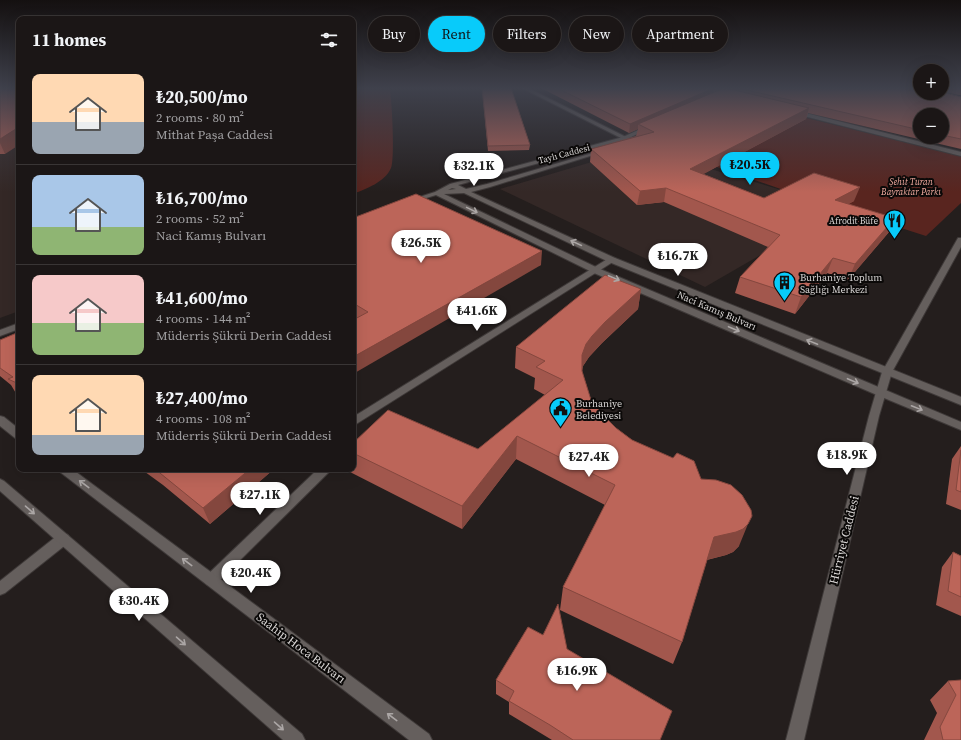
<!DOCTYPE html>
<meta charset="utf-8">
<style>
:root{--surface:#1b1616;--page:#282323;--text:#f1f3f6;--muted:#a09fa1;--line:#393535;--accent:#08cbfa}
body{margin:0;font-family:"Source Serif 4",serif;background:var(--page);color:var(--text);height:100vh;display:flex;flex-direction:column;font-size:15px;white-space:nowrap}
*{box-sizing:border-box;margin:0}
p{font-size:13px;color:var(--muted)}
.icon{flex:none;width:22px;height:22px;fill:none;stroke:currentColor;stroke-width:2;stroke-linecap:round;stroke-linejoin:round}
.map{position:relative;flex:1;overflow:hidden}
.panel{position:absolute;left:16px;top:16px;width:340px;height:456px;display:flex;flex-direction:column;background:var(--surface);border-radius:8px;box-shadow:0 4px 16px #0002,0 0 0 1px var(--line)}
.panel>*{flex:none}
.hud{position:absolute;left:368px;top:16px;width:380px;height:36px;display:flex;gap:8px}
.buttons{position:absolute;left:913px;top:64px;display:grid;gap:8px}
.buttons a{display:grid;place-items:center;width:36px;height:36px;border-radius:50%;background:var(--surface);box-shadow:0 4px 16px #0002,0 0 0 1px var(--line);font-size:20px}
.price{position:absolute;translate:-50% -34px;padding:0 9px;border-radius:14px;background:#fff;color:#222;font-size:13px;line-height:26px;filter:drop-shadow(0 1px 2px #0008)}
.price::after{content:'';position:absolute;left:50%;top:24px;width:12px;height:9px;margin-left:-6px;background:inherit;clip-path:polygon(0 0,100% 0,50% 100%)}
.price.current{background:var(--accent);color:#111}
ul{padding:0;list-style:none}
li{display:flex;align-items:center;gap:12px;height:100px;padding:0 16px}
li+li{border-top:1px solid var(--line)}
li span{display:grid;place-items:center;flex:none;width:112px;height:80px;border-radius:8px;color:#555}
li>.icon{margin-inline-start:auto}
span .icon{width:48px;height:48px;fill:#fffc;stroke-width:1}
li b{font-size:17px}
h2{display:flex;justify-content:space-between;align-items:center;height:48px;padding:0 16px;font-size:17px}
.pill{padding:0 14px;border-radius:18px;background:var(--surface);box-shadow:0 4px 16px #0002,0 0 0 1px var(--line);font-size:14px;line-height:36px}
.pill.current{background:var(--accent);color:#111}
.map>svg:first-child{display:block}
</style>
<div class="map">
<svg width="961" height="740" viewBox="0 0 961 740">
<rect width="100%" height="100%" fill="#241e1d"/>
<g fill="#342826">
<path d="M0,88H19V311L0,318Z"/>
<path d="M639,148L795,194L840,209L705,287L500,189Z"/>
</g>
<g fill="#59251f">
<path d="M353,88H389L390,90C392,102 395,160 391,168C385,182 366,189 353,194Z"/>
<path d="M738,101L961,156V203L926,236L795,194L648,143Z"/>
</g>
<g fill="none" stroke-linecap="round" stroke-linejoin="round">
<defs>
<path id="service" d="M63,533L68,535L70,539L68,543L5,593L0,595V581L58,535Z"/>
<g id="minor">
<path d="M522,88H528L628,138L623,139Z"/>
<path d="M609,258H615L616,260L353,426V417Z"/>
<path d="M318,469H332L216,584L211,586L206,584L204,580L206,576Z"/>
</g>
<g id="tertiary">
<path d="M794,110L961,152V156L792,113L791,112Z"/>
<path d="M647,126L652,127L627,139L458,185L466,189L487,184L603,150V152L490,187L471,192L615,258L961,397V405L609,262L464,193L444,194L600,269L961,422V430L877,395L594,273L436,195L410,203L407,201L435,192L450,184L623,137ZM452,188L456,189L448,190Z"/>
<path d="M19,323V329L0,336V330Z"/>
</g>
<g id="secondary">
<path d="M958,238H961V247L892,372L879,416L804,740H786L869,416L882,372Z"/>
<path d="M0,416L4,417L19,429V439L15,438L0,426Z"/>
<path d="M58,469H72L429,734L432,740H409L60,472Z"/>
<path d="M0,479L4,481L302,734L305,740H283L0,491Z"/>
</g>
</defs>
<use href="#service" stroke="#3e3938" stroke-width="2"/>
<use href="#minor" stroke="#3e3938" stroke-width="2"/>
<use href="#tertiary" stroke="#3e3938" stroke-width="2"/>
<use href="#secondary" stroke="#3e3938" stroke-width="2"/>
<use href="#service" fill="#655f5d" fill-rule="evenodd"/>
<use href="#minor" fill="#655f5d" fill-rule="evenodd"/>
<use href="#tertiary" fill="#655f5d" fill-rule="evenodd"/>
<use href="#secondary" fill="#655f5d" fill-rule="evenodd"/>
</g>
<g fill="#a2574d" fill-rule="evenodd">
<path d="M0,88L5,154H0Z"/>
<path d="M482,88L530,145L529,150L488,151Z"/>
<path d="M541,88H961V95H959L946,92V93L961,97V149L808,113L806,119L703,174L764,198L854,201L848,204L895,218L889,232L848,280L827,273L795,314L735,293L740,277L768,247L664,202L637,205L590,162L591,149L636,136L638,129L629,133ZM920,115H942V137H920Z"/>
<path d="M353,218L541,265L356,319L353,317Z"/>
<path d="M641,289L638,309L602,343L589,357L583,366L582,371L591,400L602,414L616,428L632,440L701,479L739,546L733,552L726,555L707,560L682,642L673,664L560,610L563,587L605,505L516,459L462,529L350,472V469H353V443L478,449L545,395L534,389L535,378L515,368L516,347Z"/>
<path d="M19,332V396L17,395L11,385L0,376V340Z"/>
<path d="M961,446V510L946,504L952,459Z"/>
<path d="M141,469H274L210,524L163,485Z"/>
<path d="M953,552L961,556V616L936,605L942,567Z"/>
<path d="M567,649L660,740H552L509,714V702L496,694V680Z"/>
<path d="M961,680V740H924L937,713L930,700L948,681Z"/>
</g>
<g fill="#84473e">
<path d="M714,88L713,96L638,124V129L629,133L630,124Z"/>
<path d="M942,88L948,89L944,97L942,93Z"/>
<path d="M809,108L806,119L687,183L690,169Z"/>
<path d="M19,127V145L5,154L0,143V139Z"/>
<path d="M860,187L854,201L830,215L835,200Z"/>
<path d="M666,188L664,202L637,205L640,191Z"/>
<path d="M895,218L889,232L848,280L855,264Z"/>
<path d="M542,251L541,265L353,374V357Z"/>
<path d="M833,258L827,273L795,314L801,297Z"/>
<path d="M641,289L638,309L602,343L589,357L583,366L579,377L582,355L586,344L592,336L605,322Z"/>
<path d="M517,436L516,459L462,529V506Z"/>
<path d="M250,469H274L210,524L203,508Z"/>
<path d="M748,524L739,546L733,552L726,555L706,560L714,537Z"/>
</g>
<g fill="#bc6559" stroke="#84473e">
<path d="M0,88H19V127L0,139Z"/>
<path d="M482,88H511L530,145L488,146Z"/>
<path d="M557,88H714L630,124Z"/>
<path d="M724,88H726L809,108L690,169L764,198L814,173L860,187L835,200L895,218L855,264L833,258L801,297L740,277L780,235L666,188L640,191L591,149L654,132L638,124Z"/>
<path d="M738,88H920V93H942V92L961,97V139L942,135V115H920V130Z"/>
<path d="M416,194L542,251L353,357V320L368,312L353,303V218Z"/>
<path d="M605,275L641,289L605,322L592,336L586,344L582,355V371L591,400L602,414L616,428L632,440L673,458L677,453L694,461L701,479L716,480L731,485L742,495L751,510L752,516L748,524L743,529L736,532L714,537L682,642L563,587L615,485L517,436L462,506L353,453V443L388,410L478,449L563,380L536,367L545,361L516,347Z"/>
<path d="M19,332V384L8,379L13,377L0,368V340Z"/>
<path d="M961,450V492L956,490Z"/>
<path d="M155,469H250L203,508Z"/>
<path d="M953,552L961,556V597L948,591Z"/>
<path d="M558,604L567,649L672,711L660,740H573L550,725L509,701L514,691L496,680L528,627L543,635Z"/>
<path d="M961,680V740H943L940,727L956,695L948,681Z"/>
</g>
<defs><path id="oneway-shaft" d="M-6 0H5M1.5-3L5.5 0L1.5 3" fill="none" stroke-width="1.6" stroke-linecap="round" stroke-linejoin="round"/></defs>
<g stroke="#aba6a5">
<use href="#oneway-shaft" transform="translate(472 210) rotate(26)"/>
<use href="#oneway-shaft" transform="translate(576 243) rotate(-155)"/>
<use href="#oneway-shaft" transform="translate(614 278) rotate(23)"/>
<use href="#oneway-shaft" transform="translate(734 329) rotate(23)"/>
<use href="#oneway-shaft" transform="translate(812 342) rotate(-158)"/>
<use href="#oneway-shaft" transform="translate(853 381) rotate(23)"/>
<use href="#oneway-shaft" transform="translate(917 408) rotate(22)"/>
<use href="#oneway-shaft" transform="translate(84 484) rotate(-143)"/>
<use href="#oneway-shaft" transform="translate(30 510) rotate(41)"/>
<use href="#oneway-shaft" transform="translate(187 562) rotate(-143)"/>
<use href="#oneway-shaft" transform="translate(181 641) rotate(41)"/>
<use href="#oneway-shaft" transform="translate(392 717) rotate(-143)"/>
<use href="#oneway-shaft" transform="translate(279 726) rotate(41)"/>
</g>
<linearGradient id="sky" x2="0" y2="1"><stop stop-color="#141010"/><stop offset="0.46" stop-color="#3f414c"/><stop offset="1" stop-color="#3f414c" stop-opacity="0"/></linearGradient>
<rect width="961" height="192" fill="url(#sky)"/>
<defs>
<symbol id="restaurant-pin" viewBox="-11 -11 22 30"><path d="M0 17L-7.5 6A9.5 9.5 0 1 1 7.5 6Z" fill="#08cbfa" stroke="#0b0908"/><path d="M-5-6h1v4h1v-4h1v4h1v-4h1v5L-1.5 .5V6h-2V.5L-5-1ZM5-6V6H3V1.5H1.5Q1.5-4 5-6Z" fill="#111"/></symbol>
<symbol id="building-pin" viewBox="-11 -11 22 30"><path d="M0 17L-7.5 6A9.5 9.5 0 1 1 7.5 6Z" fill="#08cbfa" stroke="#0b0908"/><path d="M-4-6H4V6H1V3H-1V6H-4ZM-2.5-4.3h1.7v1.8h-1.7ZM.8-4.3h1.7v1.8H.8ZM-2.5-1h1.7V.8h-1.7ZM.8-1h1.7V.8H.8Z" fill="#111"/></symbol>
<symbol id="civic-pin" viewBox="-11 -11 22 30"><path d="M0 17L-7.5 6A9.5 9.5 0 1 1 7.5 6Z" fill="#08cbfa" stroke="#0b0908"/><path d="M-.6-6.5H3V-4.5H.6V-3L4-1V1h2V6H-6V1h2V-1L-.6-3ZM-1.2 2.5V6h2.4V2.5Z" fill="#111"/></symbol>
</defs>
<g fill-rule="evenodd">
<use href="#restaurant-pin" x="882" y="208" width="25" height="34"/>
<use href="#building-pin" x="772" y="270" width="25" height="34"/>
<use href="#civic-pin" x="548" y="396" width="25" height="34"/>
</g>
<g text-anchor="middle" stroke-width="4" stroke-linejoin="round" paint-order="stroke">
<g font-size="9" fill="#d9d6d5" stroke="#0b0908">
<text transform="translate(564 154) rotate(-15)" y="3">Taylı Caddesi</text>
</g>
<g font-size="9" font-style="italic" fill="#f4ada2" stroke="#0b0908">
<text x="911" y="185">Şehit Turan<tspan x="911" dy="10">Bayraktar Parkı</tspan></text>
</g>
<g font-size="9" fill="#d9d6d5" stroke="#0b0908" text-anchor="end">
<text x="878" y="224">Afrodit Büfe</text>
</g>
<g font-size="10" fill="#d9d6d5" stroke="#0b0908" text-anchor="start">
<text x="800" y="281">Burhaniye Toplum<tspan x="800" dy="12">Sağlığı Merkezi</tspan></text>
<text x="576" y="407">Burhaniye<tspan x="576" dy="12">Belediyesi</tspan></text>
</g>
<g font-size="10" fill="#d9d6d5" stroke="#0b0908">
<text transform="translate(717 310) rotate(23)" y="4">Naci Kamış Bulvarı</text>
</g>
<g font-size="12" fill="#d9d6d5" stroke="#0b0908">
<text transform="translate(844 540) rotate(-76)" y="4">Hürriyet Caddesi</text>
<text transform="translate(301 648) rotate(37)" y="4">Saahip Hoca Bulvarı</text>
</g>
</g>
</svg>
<div class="buttons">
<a>+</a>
<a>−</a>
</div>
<b class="price current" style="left:750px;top:186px">₺20.5K</b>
<b class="price" style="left:474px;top:187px">₺32.1K</b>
<b class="price" style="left:421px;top:264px">₺26.5K</b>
<b class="price" style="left:678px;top:277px">₺16.7K</b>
<b class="price" style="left:477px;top:332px">₺41.6K</b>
<b class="price" style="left:847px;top:476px">₺18.9K</b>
<b class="price" style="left:589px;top:478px">₺27.4K</b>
<b class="price" style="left:260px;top:516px">₺27.1K</b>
<b class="price" style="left:251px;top:594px">₺20.4K</b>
<b class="price" style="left:139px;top:622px">₺30.4K</b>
<b class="price" style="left:577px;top:692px">₺16.9K</b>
<div class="hud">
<a class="pill">Buy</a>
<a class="pill current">Rent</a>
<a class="pill">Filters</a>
<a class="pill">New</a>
<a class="pill">Apartment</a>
</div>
<section class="panel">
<h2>11 homes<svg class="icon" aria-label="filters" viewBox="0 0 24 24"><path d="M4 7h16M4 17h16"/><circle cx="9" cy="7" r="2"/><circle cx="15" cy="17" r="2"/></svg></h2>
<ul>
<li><span style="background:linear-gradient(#ffd9b3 60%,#9aa5b1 0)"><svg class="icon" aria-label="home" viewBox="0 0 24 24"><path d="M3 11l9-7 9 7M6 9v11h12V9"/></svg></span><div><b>₺20,500/mo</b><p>2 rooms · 80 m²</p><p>Mithat Paşa Caddesi</p></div></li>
<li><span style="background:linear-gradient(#a9c7e8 65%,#8fb573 0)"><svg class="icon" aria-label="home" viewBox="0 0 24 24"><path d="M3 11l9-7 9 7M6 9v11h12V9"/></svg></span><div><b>₺16,700/mo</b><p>2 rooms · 52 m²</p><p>Naci Kamış Bulvarı</p></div></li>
<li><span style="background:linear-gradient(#f6c9c9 60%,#8fb573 0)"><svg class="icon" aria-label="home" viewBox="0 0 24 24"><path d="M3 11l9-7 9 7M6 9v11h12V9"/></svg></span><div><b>₺41,600/mo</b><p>4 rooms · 144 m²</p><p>Müderris Şükrü Derin Caddesi</p></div></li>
<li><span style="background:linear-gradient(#ffd9b3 75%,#9aa5b1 0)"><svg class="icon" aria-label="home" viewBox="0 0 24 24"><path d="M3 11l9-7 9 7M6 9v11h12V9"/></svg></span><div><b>₺27,400/mo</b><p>4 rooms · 108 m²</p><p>Müderris Şükrü Derin Caddesi</p></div></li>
</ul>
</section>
</div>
